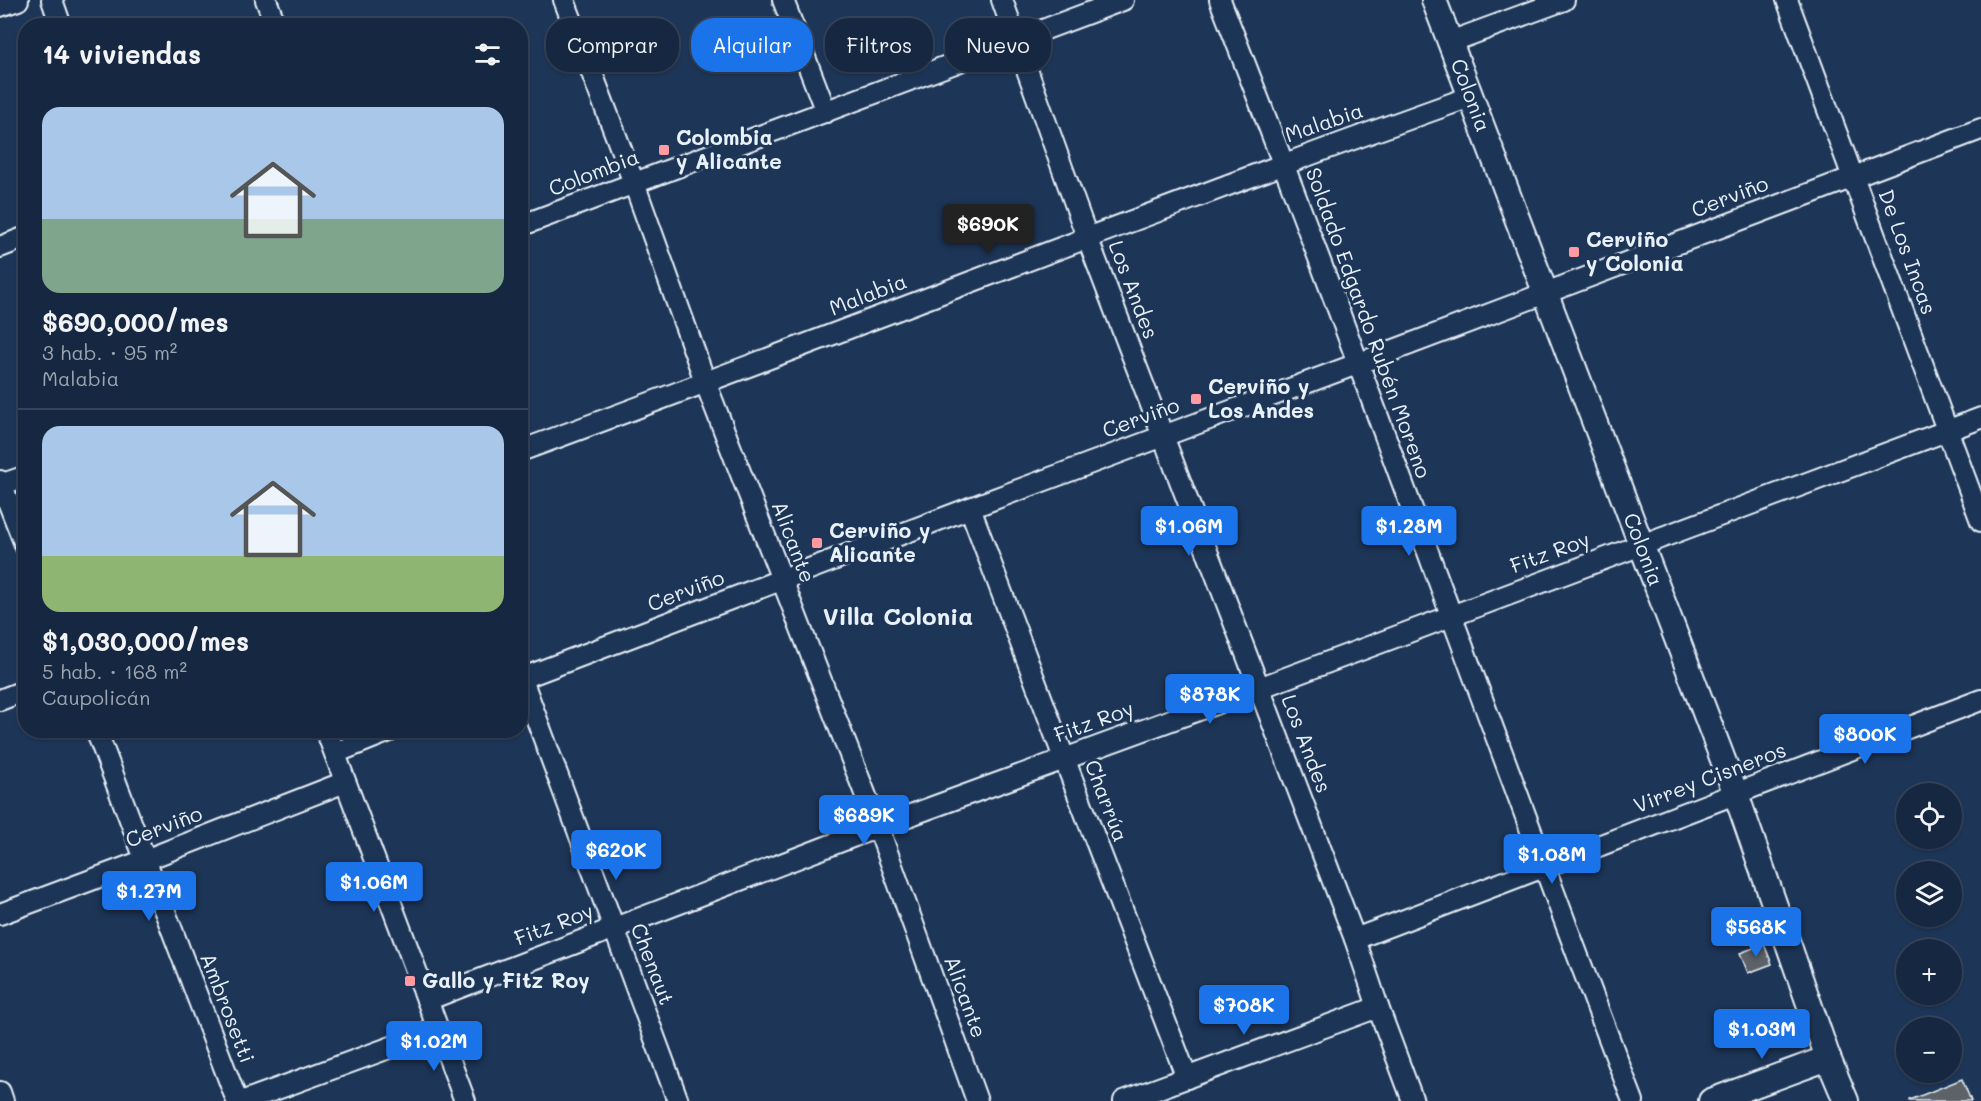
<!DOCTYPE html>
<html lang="es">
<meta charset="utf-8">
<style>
:root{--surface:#162841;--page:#1f3048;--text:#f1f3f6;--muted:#9ea6b1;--line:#35445a;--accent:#1a73e8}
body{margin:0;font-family:Mali,sans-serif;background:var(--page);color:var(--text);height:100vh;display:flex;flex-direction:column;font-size:22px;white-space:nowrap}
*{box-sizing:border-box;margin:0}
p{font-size:20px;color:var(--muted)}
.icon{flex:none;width:33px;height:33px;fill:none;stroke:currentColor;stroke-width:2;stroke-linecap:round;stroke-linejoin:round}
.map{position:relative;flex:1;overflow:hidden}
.drawer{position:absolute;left:18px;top:18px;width:510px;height:720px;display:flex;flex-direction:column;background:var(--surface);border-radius:24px;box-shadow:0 2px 4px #0004,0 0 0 2px var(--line)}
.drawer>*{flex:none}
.top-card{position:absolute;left:546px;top:18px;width:570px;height:54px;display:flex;gap:12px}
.fabs{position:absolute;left:1896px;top:783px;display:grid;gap:12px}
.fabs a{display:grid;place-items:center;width:66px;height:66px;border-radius:50%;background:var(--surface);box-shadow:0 2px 4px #0004,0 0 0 2px var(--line);font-size:30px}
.price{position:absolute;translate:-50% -51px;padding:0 14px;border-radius:6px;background:var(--accent);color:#fff;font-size:20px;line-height:39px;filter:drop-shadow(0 2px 3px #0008)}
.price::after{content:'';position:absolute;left:50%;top:36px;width:18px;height:14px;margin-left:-9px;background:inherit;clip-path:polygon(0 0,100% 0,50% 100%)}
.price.selected{background:#222;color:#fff}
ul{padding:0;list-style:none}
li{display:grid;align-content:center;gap:12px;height:318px;padding:0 24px}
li+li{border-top:2px solid var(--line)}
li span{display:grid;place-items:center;height:186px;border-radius:18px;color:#555}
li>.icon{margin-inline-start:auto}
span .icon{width:108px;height:108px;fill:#fffc;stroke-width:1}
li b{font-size:26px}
h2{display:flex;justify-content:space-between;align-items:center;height:72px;padding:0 24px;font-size:26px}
.tag{padding:0 21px;border-radius:24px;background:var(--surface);box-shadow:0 2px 4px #0004,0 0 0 2px var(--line);font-size:21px;line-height:54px}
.tag.selected{background:var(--accent);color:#fff}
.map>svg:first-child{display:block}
</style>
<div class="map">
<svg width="1981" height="1101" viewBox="0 0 1981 1101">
<rect width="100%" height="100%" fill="#1d3557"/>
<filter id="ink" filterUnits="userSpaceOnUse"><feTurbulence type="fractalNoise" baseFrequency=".0167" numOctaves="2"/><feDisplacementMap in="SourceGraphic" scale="12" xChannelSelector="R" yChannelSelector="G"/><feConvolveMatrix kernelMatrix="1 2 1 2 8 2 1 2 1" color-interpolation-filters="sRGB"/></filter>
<g filter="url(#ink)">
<g fill="#5d6268" stroke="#e8f1f8" stroke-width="1.5">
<path d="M1764,944L1772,964L1748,973L1740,953Z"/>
<path d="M1962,1079L1971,1101H1910V1100Z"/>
</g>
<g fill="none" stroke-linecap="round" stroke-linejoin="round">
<defs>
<g id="minor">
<path d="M52,0L61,26"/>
<path d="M266,0L276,26"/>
<path d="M564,0L634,183L706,384L878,827L977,1101"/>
<path d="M783,0L826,112"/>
<path d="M1002,0L1087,237L1355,939L1378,1007L1413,1101"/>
<path d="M1220,0C1363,365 1492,735 1633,1101"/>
<path d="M1787,0L1981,521"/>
<path d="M0,6L18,0"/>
<path d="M1450,42L1564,0"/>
<path d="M520,226L1123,0"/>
<path d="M0,247L26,237"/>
<path d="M520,451C838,335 1151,210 1470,97"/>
<path d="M0,481L26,547"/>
<path d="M0,485L26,476"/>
<path d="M970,508L1064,758L1187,1078"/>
<path d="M520,674L678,1101"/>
<path d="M520,679L970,508L1357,364L1981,129"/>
<path d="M0,700L26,690"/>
<path d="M96,730L237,1101"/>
<path d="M326,730L465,1101"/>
<path d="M335,753L392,730"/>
<path d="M0,914L145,860L345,782"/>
<path d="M1355,939L1981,700"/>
<path d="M427,1000L878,827L1259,688L1981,418"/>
<path d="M0,1092L3,1101"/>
<path d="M244,1101L438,1030"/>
<path d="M1124,1101L1378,1007"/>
</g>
<g id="tertiary">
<path id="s1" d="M1434,0L1736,794L1828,1058L1846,1101"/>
<path d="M1711,1101L1828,1058"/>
</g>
</defs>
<use href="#minor" stroke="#e8f1f8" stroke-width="24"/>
<use href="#tertiary" stroke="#e8f1f8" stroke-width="28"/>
<use href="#minor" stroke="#1d3557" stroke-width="20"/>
<use href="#tertiary" stroke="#1d3557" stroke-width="24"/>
</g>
</g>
<g fill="#ff9aa2" stroke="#1d3557" stroke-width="2">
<rect x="658" y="144" width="12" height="12" rx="3"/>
<rect x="1568" y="246" width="12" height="12" rx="3"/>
<rect x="1190" y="393" width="12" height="12" rx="3"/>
<rect x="811" y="537" width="12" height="12" rx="3"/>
<rect x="404" y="975" width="12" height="12" rx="3"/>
</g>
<g text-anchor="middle" stroke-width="6" stroke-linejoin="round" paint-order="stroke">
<g font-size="21" fill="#e8f1f8" stroke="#1d3557">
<text dy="7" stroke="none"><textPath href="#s1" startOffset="102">Colonia</textPath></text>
<text transform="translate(1324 123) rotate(-19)" y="7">Malabia</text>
<text transform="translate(594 173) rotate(-21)" y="7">Colombia</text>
<text transform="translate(1730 197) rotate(-21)" y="7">Cerviño</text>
<text transform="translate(1907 252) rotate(70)" y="7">De Los Incas</text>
<text transform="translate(1133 290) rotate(69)" y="7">Los Andes</text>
<text transform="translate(868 295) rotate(-21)" y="7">Malabia</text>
<text transform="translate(1368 323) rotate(70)" y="7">Soldado Edgardo Rubén Moreno</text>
<text transform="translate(1141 418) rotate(-20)" y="7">Cerviño</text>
<text transform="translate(793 542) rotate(69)" y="7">Alicante</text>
<text dy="7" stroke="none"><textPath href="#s1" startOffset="588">Colonia</textPath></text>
<text transform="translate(1550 553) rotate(-20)" y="7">Fitz Roy</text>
<text transform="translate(686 591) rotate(-21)" y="7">Cerviño</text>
<text transform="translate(1094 722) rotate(-20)" y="7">Fitz Roy</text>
<text transform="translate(1306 744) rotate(69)" y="7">Los Andes</text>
<text transform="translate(1710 778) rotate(-21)" y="7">Virrey Cisneros</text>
<text transform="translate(1106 801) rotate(69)" y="7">Charrúa</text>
<text transform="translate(164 827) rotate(-21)" y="7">Cerviño</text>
<text transform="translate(554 925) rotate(-21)" y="7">Fitz Roy</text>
<text transform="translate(652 964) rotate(69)" y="7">Chenaut</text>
<text transform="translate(965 997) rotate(70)" y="7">Alicante</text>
<text transform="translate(227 1008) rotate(69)" y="7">Ambrosetti</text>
</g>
<g font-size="21" font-weight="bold" fill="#e8f1f8" stroke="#1d3557" text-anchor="start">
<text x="676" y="145">Colombia<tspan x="676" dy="24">y Alicante</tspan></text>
<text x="1586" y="247">Cerviño<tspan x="1586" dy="24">y Colonia</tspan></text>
<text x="1208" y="394">Cerviño y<tspan x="1208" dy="24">Los Andes</tspan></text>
<text x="829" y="538">Cerviño y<tspan x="829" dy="24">Alicante</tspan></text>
<text x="422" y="988">Gallo y Fitz Roy</text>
</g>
<g font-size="24" font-weight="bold" fill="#e8f1f8" stroke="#1d3557">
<text x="898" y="625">Villa Colonia</text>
</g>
</g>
</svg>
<div class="fabs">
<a><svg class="icon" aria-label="locate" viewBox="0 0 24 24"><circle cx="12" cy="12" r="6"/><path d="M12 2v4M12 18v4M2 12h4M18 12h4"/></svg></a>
<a><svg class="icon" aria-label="layers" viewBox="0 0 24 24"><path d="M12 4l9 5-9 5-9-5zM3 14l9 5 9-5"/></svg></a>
<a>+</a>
<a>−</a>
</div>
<b class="price selected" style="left:988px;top:255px">$690K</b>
<b class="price" style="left:1189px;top:557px">$1.06M</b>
<b class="price" style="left:1409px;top:557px">$1.28M</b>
<b class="price" style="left:1210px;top:725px">$878K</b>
<b class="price" style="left:1865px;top:765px">$800K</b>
<b class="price" style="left:864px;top:846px">$689K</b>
<b class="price" style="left:616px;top:881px">$620K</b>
<b class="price" style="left:1552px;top:885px">$1.08M</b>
<b class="price" style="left:374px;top:913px">$1.06M</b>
<b class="price" style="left:149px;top:922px">$1.27M</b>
<b class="price" style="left:1756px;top:958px">$568K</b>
<b class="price" style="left:1244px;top:1036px">$708K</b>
<b class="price" style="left:1762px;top:1060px">$1.03M</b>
<b class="price" style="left:434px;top:1072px">$1.02M</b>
<div class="top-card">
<a class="tag">Comprar</a>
<a class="tag selected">Alquilar</a>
<a class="tag">Filtros</a>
<a class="tag">Nuevo</a>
</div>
<section class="drawer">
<h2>14 viviendas<svg class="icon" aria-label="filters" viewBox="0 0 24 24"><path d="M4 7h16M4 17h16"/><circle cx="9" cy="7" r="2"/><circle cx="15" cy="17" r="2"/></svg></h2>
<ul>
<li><span style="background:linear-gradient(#a9c7e8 60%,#7fa58c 0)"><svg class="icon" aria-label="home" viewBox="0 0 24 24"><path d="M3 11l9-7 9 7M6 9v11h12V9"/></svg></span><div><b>$690,000/mes</b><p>3 hab. · 95 m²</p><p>Malabia</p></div></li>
<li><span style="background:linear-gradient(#a9c7e8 70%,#8fb573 0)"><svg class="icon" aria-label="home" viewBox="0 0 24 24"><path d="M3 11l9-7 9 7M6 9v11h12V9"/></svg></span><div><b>$1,030,000/mes</b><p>5 hab. · 168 m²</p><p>Caupolicán</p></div></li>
</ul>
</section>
</div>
